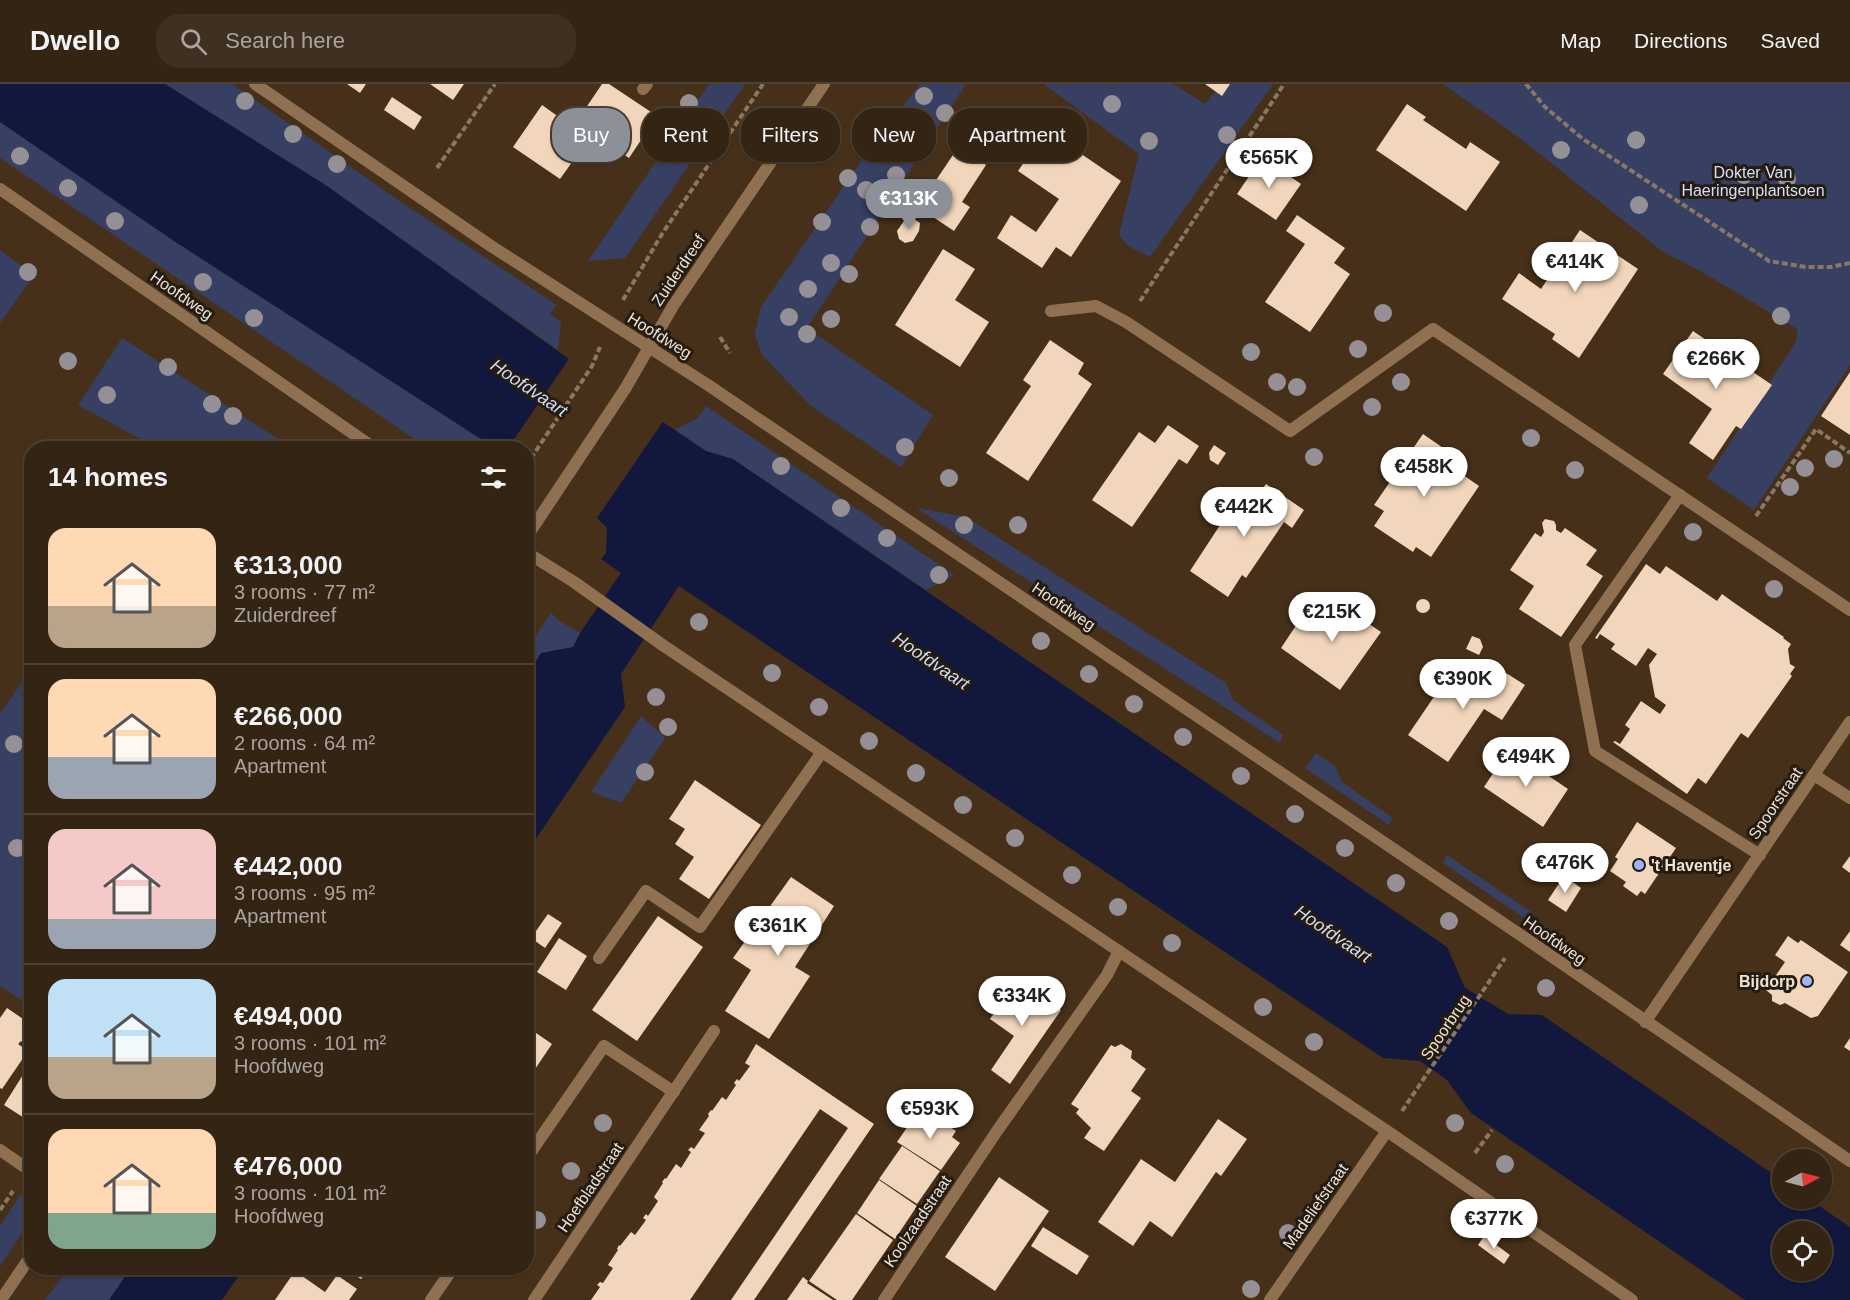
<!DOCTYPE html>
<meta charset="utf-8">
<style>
:root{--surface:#342413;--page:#3f3021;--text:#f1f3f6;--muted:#a9a4a0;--line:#4e4133;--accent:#8c9099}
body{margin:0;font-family:Helvetica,sans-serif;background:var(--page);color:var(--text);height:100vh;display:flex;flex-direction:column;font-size:22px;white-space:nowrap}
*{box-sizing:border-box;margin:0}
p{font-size:20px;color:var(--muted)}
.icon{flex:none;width:33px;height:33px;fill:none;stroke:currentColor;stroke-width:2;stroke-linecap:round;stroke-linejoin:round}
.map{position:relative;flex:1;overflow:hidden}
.drawer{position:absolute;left:24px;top:357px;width:510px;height:834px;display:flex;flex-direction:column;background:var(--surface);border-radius:24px;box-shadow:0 2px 4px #0004,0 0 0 2px var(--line)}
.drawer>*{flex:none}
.top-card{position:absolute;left:552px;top:24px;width:570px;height:54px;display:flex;gap:12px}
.needle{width:39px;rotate:83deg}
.tools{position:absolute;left:1772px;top:1065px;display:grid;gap:12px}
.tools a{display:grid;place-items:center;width:60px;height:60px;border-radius:50%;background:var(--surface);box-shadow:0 2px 4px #0004,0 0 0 2px var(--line);font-size:30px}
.price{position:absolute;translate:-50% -51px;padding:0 14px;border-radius:21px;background:#fff;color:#222;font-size:20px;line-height:39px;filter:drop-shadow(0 2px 3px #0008)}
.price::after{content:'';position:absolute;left:50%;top:36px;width:18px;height:14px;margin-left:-9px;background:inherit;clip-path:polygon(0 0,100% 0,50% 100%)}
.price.on{background:var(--accent);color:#fff}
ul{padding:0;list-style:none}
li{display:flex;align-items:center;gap:18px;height:150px;padding:0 24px}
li+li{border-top:2px solid var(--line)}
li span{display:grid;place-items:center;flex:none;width:168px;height:120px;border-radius:18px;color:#555}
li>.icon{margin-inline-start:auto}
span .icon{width:72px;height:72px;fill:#fffc;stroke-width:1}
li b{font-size:26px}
h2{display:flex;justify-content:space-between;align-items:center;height:72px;padding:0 24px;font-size:26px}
.chip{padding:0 21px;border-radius:24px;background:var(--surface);box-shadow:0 2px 4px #0004,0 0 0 2px var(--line);font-size:21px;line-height:54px}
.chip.on{background:var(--accent);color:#fff}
header{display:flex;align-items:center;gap:36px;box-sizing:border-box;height:84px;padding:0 30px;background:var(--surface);border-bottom:2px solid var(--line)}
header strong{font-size:28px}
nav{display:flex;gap:33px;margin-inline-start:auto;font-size:21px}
.search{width:420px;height:54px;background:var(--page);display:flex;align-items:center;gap:15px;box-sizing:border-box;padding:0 21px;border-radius:24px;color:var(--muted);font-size:22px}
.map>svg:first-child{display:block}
</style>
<header>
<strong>Dwello</strong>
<div class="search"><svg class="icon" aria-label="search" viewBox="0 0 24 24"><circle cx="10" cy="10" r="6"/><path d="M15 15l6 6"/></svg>Search here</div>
<nav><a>Map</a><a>Directions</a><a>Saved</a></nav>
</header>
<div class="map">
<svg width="1850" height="1216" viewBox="0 0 1850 1216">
<rect width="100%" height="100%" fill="#463019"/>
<g fill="#374063">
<path d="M165,0H232L401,118L557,221L550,230L561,238L558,266L327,102Z"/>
<path d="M709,0H745L625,174L588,177Z"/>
<path d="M920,0H966L807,244L933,331L901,383L811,322L762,271L755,250L761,223L868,67Z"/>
<path d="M1044,0H1173L1205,20L1222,0H1273L1150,173L1128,162L1119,151L1139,70Z"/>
<path d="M1443,0H1850V281L1754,426L1707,394L1793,263L1797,254V245L1704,189L1662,167L1517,52Z"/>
<path d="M0,38L174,157L493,363L428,364L0,74Z"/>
<path d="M0,166L34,191L0,239Z"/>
<path d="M122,254L292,364H157L78,321Z"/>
<path d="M706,322L954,491L926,506L733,375L706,367L674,346L698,334Z"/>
<path d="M916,424L966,433L1226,599L1233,616L1283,651L1280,659Z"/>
<path d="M551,529L561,538L580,549L573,563L541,569L527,591V565Z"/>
<path d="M31,585V922L0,902V630Z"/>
<path d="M641,632L665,654L621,719L591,708Z"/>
<path d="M1316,669L1335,682L1342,698L1393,734L1389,741L1305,684Z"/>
<path d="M1447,771L1531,828L1527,836L1443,779Z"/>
<path d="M22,1108L31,1115V1135L0,1182V1142Z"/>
<path d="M69,1184H131L109,1216H45Z"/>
</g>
<g fill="#12183d" fill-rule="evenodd">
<path d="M0,0H165L327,102L569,275L706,367L733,375L1447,863L1465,904L1508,930L1542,931L1782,1096V1114L1809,1115L1850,1143V1216H1745L1471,1029L1447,996L1420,977L1383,974L679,502L621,590L625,623L527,768V591L541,569L573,563L580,549L621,489L601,475L606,469L607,444L526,364H495L174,157L0,38ZM1782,1148H1821V1186H1782Z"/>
<path d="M131,1184H244L222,1216H109Z"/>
</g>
<path fill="#463019" d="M571,272L664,336L595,437L526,390V364H508Z"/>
<g fill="#f2d6bb">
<path d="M347,0H366L360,9Z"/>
<path d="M430,0H464L453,16Z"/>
<path d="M602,0H609L657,32L629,74L591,48L588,52L590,53L560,95L513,63L542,21L573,43Z"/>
<path d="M1205,0H1230L1222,12Z"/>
<path d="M392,13L422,33L414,46L384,26Z"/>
<path d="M1407,20L1426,33L1423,36L1466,65L1470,58L1500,78L1466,127L1376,66Z"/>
<path d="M1046,46L1121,97L1071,173L1056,163L1042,184L997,154L1011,131L1036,148L1059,115L1018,87Z"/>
<path d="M959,62L986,81L962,118L970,123L954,147L918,123Z"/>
<path d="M1262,73L1301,100L1276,136L1237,110Z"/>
<path d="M1297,131L1345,164L1334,179L1350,190L1310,248L1265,218L1305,160L1286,147Z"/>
<path d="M911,133L920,139L919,147L913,157L905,159L899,155L897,147L904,137Z"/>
<path d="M1580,146L1638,185L1579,274L1552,255L1555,250L1502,215L1519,189L1541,205Z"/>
<path d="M943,165L975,185L955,216L989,238L960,283L895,241Z"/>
<path d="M1693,247L1772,301L1741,345L1736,342L1713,376L1689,359L1712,325L1663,290Z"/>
<path d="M1050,256L1084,279L1078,290L1092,300L1028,397L986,369L1031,302L1023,296Z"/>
<path d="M1850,288V351L1821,332Z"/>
<path d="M1168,341L1199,362L1187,380L1179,375L1132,443L1092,416L1139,348L1155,359Z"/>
<path d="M1423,350L1462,377L1456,386L1479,402L1431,473L1416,463L1413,468L1374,442L1384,427L1374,421Z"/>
<path d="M1214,361L1226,369L1218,381L1210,376L1209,369Z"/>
<path d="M1266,400L1304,426L1292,444L1284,438L1246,494L1242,491L1228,513L1190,487L1241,409L1253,418Z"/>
<path d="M1545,435L1554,437L1556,441V446L1561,449L1565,444L1597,466L1586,481L1603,492L1561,553L1519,525L1534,502L1510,486L1535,449L1541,453L1544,448L1542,439Z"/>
<path d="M1646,480L1660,490L1666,482L1717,517L1722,510L1733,518L1784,553L1783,554L1791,560L1788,565L1790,580L1795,583L1790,590L1792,592L1748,654L1741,649L1706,700L1698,694L1687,710L1613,658L1615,657L1620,660L1630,645L1625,641L1641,617L1660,630L1666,621L1655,613L1649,581L1657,570L1648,564L1636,582L1611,565L1615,560L1600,550L1597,555L1595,554Z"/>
<path d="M1332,515L1381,548L1340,606L1281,564L1303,531L1315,540Z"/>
<circle cx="1423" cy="522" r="7"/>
<path d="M1472,552L1480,555L1483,563L1479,571L1466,565Z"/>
<path d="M1470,579L1499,599L1506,589L1525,601L1502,636L1484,625L1448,678L1408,651L1444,598L1453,604Z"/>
<path d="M1509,665L1568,705L1543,743L1484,703Z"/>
<path d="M695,696L761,741L709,815L679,795L694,773L675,760L685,745L669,735Z"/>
<path d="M1637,738L1676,764L1645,810L1641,807L1637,812L1623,802L1626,798L1610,787L1618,775L1615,773Z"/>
<path d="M1850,772V789L1842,783Z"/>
<path d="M1564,792L1581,804L1566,828L1548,816Z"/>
<path d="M791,793L834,822L795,883L810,892L769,955L725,927L751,886L733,874Z"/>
<path d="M548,830L562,839L545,864L531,854Z"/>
<path d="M658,832L703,863L637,957L592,926Z"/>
<path d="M1850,847V868L1840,861Z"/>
<path d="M1788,852L1798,859L1801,856L1848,888L1818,932L1811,934L1785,919L1780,921L1772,917V911L1766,906L1785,878L1775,871Z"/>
<path d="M559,854L587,872L566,906L537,888Z"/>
<path d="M1017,896L1061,926L1010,1000L991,986L1014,952L990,935Z"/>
<path d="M7,924L32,941V965L21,957L18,960L28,967L2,1005L0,1004V934Z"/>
<path d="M526,942L552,960L529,994L526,992Z"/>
<path d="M1850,954V967L1844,963Z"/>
<path d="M756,960L874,1040L754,1216H731L848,1044L820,1025L690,1216H591L600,1203L597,1201L600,1198L603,1199L613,1184L608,1181L618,1166L617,1165L619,1161L620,1162L631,1148L635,1151L646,1136L643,1134L646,1130L648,1132L658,1117L654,1113L663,1099L662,1098L665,1094L666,1095L676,1080L681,1084L691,1068L688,1066L691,1063L694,1065L705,1049L699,1046L709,1032L708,1030L711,1026L712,1027L722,1013L726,1016L736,1001L734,999L737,995L739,997L750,982L745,979Z"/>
<path d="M1121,960L1132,967L1131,974L1146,985L1131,1007L1141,1014L1104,1067L1084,1054L1091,1044L1076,1029L1079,1025L1071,1020L1111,961L1115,963Z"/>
<path d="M26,986L32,990V1039L4,1021Z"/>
<path d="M917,1029L925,1034L929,1029L956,1047L952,1053L960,1059L941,1086L897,1058Z"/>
<path d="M1218,1035L1247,1055L1221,1092L1216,1088L1172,1153L1150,1137L1133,1162L1098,1138L1141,1075L1175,1098Z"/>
<path d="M902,1062L940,1087L917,1120L879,1095Z"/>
<path d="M999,1093L1049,1127L995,1207L945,1173Z"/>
<path d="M879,1096L917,1122L895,1155L857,1129Z"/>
<path d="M856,1130L893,1156L852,1216H837L809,1197Z"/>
<path d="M1043,1143L1089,1172L1077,1191L1031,1162Z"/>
<path d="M1484,1152L1510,1171L1504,1180L1478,1161Z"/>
<path d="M344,1184H369L361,1195Z"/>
<path d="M295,1187L325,1208L337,1191L357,1205L349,1216H275Z"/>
<path d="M803,1193L808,1197L807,1199L833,1216H787Z"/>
</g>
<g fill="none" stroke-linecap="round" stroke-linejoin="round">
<g stroke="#897764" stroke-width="4" stroke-dasharray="6 3" stroke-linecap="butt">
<path d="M1526,0L1545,23L1583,55L1769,177L1806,183H1831L1850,179"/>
<path d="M437,84L495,0"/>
<path d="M623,216L662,150L763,0"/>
<path d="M1140,217L1284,0"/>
<path d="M720,253L730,269"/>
<path d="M526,382L592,282L600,263"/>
<path d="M1756,432L1816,345L1850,369"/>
<path d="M1402,1027L1505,874"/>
<path d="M1475,1069L1492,1046"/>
<path d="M0,1126L13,1107"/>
</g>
<g stroke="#8f7152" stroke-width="12">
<path d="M1680,411L1575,561L1595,667L1760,771"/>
<path d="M1814,691L1850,714"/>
<path d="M599,874L646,807L700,843L822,668"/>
<path d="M0,1066L32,1088"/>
<path d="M534,1216L714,947"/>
</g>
<g stroke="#8f7152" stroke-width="12">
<path d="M255,0L491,162L708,301L1522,852L1850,1077"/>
<path d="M643,5L647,0"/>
<path d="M1051,227L1096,222L1126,238L1290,347L1433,245L1850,526"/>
<path d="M1645,938L1850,638"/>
<path d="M526,1075L604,962L674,1008"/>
<path d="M431,1216L453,1184"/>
<path d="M884,1216L997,1047L1107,891L1119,867"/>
<path d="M1270,1216L1387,1047"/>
</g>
<g stroke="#8f7152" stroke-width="12">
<path d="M0,105L374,364"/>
<path d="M526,454L625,305L673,222L824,0"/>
<path d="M526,468L574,498L664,562L1387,1047L1632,1216"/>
<path d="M1,1216L32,1170"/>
</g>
</g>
<g fill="#959095">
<circle cx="924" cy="12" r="9"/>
<circle cx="245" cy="17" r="9"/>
<circle cx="689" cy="19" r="9"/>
<circle cx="1112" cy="20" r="9"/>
<circle cx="945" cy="29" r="9"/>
<circle cx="971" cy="38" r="9"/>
<circle cx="293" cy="50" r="9"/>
<circle cx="1227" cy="51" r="9"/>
<circle cx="927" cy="52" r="9"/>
<circle cx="1636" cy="56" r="9"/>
<circle cx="1149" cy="57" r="9"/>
<circle cx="892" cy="64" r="9"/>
<circle cx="1561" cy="66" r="9"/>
<circle cx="20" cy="72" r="9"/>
<circle cx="337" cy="80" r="9"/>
<circle cx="896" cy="91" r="9"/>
<circle cx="1744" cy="91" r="9"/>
<circle cx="848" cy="94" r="9"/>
<circle cx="1787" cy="95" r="9"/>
<circle cx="68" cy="104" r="9"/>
<circle cx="866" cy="106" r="9"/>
<circle cx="1639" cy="121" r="9"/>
<circle cx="115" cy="137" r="9"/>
<circle cx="822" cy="138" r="9"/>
<circle cx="870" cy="143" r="9"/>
<circle cx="831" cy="179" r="9"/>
<circle cx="28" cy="188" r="9"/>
<circle cx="849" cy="190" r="9"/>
<circle cx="203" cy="198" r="9"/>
<circle cx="808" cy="205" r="9"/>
<circle cx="1383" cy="229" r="9"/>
<circle cx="1781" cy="232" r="9"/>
<circle cx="789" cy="233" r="9"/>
<circle cx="254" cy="234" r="9"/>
<circle cx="831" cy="235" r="9"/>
<circle cx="807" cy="250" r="9"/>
<circle cx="1358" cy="265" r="9"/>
<circle cx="1251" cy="268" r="9"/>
<circle cx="68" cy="277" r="9"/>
<circle cx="168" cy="283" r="9"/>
<circle cx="1277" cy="298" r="9"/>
<circle cx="1401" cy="298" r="9"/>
<circle cx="1297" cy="303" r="9"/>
<circle cx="107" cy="311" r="9"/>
<circle cx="212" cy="320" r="9"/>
<circle cx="1372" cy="323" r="9"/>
<circle cx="233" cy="332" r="9"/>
<circle cx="1531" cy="354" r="9"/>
<circle cx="905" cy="363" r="9"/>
<circle cx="1314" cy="373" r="9"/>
<circle cx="1834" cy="375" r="9"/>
<circle cx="781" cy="382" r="9"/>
<circle cx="1805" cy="384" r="9"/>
<circle cx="1575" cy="386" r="9"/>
<circle cx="949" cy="394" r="9"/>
<circle cx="1790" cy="403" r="9"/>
<circle cx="841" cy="424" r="9"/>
<circle cx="964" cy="441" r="9"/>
<circle cx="1018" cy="441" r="9"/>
<circle cx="1693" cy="448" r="9"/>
<circle cx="887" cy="454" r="9"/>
<circle cx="939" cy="491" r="9"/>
<circle cx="1774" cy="505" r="9"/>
<circle cx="699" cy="538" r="9"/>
<circle cx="1041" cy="557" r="9"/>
<circle cx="772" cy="589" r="9"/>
<circle cx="1089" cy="590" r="9"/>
<circle cx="656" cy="613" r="9"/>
<circle cx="1134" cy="620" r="9"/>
<circle cx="819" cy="623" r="9"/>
<circle cx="668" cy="643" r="9"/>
<circle cx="1183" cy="653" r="9"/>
<circle cx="869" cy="657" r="9"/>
<circle cx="14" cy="660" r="9"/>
<circle cx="645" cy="688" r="9"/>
<circle cx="916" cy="689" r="9"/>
<circle cx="1241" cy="692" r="9"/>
<circle cx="963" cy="721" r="9"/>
<circle cx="1295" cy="730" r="9"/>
<circle cx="1015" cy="754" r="9"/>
<circle cx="17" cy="764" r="9"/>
<circle cx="1345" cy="764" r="9"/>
<circle cx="1072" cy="791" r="9"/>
<circle cx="1396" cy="799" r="9"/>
<circle cx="1118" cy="823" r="9"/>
<circle cx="1449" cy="837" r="9"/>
<circle cx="1172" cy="859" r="9"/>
<circle cx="1546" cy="904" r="9"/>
<circle cx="1263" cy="923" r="9"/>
<circle cx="1314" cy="958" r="9"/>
<circle cx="603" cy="1039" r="9"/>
<circle cx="1455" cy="1039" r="9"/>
<circle cx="1505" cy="1080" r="9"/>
<circle cx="571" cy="1087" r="9"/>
<circle cx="537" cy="1136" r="9"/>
<circle cx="1288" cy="1149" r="9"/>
<circle cx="1251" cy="1205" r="9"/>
</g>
<g fill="#9fb3fd" stroke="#241b11" stroke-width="2">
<circle cx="1639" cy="781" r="6"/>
<circle cx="1807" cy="897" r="6"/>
</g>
<g text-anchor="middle" stroke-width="6" stroke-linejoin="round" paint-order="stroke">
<g font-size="16" fill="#d6dffb" stroke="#241b11">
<text x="1753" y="94">Dokter Van<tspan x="1753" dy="18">Haeringenplantsoen</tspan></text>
</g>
<g font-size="16" fill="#efe2d4" stroke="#241b11">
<text transform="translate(678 186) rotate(-56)" y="6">Zuiderdreef</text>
<text transform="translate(182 211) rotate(35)" y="6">Hoofdweg</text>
<text transform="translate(660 251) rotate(32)" y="6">Hoofdweg</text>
<text transform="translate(1064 522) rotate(34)" y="6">Hoofdweg</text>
<text transform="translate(1775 719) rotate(-56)" y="6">Spoorstraat</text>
<text transform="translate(1555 856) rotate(35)" y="6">Hoofdweg</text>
<text transform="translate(1445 943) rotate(-56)" y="6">Spoorbrug</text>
<text transform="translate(590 1103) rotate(-56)" y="6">Hoefbladstraat</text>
<text transform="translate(1315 1122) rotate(-55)" y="6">Madeliefstraat</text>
<text transform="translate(917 1137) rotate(-56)" y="6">Koolzaadstraat</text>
</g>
<g font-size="16" font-weight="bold" fill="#efe2d4" stroke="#241b11" text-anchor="start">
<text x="1651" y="787">'t Haventje</text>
<text x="1795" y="903" text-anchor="end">Bijdorp</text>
</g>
<g font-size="18" font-style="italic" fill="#d1daf6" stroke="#241b11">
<text transform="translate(529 304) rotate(34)" y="6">Hoofdvaart</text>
<text transform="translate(931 577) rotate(34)" y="6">Hoofdvaart</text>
<text transform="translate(1333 850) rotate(34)" y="6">Hoofdvaart</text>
</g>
</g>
</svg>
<div class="tools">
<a><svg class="needle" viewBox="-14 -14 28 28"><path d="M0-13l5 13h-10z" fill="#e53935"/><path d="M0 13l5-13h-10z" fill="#a9a4a0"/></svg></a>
<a><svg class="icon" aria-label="locate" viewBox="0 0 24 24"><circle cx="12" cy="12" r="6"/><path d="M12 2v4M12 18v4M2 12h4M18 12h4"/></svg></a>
</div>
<b class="price" style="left:1269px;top:105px">€565K</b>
<b class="price on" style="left:909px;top:146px">€313K</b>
<b class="price" style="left:1575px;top:209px">€414K</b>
<b class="price" style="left:1716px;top:306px">€266K</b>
<b class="price" style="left:1424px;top:414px">€458K</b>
<b class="price" style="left:1244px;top:454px">€442K</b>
<b class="price" style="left:1332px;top:559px">€215K</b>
<b class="price" style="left:1463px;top:626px">€390K</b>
<b class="price" style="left:1526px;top:704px">€494K</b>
<b class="price" style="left:1565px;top:810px">€476K</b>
<b class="price" style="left:778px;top:873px">€361K</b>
<b class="price" style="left:1022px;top:943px">€334K</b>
<b class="price" style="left:930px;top:1056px">€593K</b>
<b class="price" style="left:1494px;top:1166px">€377K</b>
<div class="top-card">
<a class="chip on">Buy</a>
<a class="chip">Rent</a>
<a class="chip">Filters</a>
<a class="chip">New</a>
<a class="chip">Apartment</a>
</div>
<section class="drawer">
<h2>14 homes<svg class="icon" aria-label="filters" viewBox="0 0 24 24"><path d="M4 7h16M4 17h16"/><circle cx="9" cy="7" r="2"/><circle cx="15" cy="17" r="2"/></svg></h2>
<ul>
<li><span style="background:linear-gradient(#ffd9b3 65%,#b9a48a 0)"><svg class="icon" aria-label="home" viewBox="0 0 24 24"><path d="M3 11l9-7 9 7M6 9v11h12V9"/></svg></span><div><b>€313,000</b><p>3 rooms · 77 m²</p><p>Zuiderdreef</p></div></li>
<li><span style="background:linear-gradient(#ffd9b3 65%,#9aa5b1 0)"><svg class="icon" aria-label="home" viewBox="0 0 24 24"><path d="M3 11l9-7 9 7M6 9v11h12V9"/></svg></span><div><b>€266,000</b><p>2 rooms · 64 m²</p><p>Apartment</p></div></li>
<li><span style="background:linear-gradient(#f6c9c9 75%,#9aa5b1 0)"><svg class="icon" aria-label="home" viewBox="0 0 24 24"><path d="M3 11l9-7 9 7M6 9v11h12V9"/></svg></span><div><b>€442,000</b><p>3 rooms · 95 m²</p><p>Apartment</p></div></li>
<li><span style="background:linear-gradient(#bfe0f5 65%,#b9a48a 0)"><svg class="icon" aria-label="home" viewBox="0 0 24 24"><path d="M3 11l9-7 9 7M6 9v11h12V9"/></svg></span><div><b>€494,000</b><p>3 rooms · 101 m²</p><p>Hoofdweg</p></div></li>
<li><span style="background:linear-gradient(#ffd9b3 70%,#7fa58c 0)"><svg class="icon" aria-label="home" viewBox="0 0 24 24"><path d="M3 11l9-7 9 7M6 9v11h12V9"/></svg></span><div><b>€476,000</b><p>3 rooms · 101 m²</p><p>Hoofdweg</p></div></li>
</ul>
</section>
</div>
